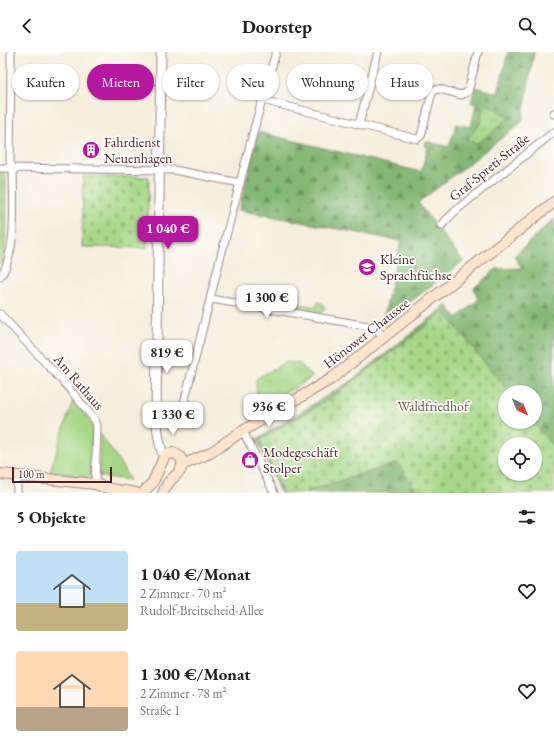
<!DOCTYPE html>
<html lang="de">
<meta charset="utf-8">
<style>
:root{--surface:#fff;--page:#f6f6f6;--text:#202124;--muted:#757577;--accent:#b5179e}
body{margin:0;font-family:"EB Garamond",serif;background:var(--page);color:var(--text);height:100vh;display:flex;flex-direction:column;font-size:15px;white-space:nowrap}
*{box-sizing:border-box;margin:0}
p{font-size:13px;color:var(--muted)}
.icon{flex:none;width:22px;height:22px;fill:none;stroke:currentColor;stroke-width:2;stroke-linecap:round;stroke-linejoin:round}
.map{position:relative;height:441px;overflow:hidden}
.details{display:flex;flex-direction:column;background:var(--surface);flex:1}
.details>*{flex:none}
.hud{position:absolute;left:12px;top:12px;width:530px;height:36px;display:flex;gap:8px}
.needle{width:26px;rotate:137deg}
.fabs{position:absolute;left:498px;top:333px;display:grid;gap:8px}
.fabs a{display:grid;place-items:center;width:44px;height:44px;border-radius:50%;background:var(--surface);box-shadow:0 1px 3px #0004;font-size:20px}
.scale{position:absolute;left:12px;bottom:10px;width:100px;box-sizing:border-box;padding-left:4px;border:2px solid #4a1f2b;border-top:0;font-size:11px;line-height:14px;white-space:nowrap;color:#4a1f2b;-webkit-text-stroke:3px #fdfcf7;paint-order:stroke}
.price{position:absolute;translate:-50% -34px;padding:0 9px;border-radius:8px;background:#fff;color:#222;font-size:13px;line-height:26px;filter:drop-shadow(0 1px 2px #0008)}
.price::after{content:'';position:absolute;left:50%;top:24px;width:12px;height:9px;margin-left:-6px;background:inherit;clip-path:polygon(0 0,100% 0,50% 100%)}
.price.on{background:var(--accent);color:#fff}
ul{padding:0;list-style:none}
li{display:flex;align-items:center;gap:12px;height:100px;padding:0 16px}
li span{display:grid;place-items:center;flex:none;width:112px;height:80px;border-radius:4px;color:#555}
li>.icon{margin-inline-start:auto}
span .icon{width:48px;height:48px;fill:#fffc;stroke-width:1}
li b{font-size:17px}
h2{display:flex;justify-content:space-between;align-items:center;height:48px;padding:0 16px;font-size:17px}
.pill{padding:0 14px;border-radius:18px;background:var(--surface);box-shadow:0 1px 3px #0004;font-size:14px;line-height:36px}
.pill.on{background:var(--accent);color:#fff}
header{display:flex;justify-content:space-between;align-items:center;height:52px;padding:0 16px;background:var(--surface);font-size:18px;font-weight:700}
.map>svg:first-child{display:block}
</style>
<header><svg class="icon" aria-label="back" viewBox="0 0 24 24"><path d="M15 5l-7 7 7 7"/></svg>Doorstep<svg class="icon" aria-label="search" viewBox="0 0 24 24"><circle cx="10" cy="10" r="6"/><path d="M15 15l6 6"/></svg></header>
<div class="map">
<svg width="554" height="441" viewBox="0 0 554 441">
<defs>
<pattern id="forest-firs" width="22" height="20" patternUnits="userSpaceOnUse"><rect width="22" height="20" fill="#84b874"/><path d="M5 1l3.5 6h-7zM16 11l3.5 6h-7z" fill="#6e955f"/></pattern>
<pattern id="cemetery-stones" width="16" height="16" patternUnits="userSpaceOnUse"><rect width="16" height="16" fill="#a6d887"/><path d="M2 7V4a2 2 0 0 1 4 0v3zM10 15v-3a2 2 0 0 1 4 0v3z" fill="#90b975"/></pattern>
<pattern id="park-crowns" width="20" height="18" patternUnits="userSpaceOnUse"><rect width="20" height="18" fill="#a6d887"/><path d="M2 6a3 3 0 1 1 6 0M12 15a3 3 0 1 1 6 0" fill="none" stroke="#90b975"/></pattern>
</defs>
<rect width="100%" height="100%" fill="#fdfcf7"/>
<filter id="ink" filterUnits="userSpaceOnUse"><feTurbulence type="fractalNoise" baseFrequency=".025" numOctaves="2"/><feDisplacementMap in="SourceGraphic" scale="8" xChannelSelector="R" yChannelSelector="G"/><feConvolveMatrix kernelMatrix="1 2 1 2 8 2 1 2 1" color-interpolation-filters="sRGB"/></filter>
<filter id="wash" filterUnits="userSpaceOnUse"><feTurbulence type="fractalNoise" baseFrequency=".012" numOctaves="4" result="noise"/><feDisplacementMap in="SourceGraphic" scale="16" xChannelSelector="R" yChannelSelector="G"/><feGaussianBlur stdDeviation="0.9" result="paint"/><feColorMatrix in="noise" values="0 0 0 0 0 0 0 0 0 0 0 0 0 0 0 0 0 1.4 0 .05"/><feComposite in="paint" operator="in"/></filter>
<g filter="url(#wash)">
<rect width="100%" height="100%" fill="#f6eedd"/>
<g fill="#a6d887" stroke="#787c59">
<path d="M247,238L252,239V244L317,255L318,250L322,251L325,256L319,263L249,251L246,246Z"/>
<path d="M73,348L90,369L92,374L91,422L88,425L50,420Z"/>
<path d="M100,382L117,406L130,428L99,424Z"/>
</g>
<g fill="url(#forest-firs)" stroke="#676c50" fill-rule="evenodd">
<path d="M508,0H534L522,70L418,151L463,209L382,272L401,189L239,158L258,80L421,120L428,95L425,94L426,89L449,95L456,72L471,75L476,52L471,51L475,35L498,41ZM482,58L507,67L492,81L477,91L468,88L482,68Z"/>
<path d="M554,167V416L553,394L533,370H535V340H509L444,260L331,346L260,388L283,441H280L257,387L351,329L447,253L457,266L478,248L474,236L496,217L522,216L514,204Z"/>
<path d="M397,411L419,441H301Z"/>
</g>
<g fill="url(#cemetery-stones)" stroke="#787c59" fill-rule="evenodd">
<path d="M83,124L149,125L147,196L82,195Z"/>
<path d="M444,260L509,340H505V370H533L553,394L554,441H419L397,411L301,441H283L260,388L331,346ZM505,392H535V422H505Z"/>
</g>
<g fill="url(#park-crowns)" stroke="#787c59">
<path d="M487,52L508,65L507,67L492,81L477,91L467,88L482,69V58Z"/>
<path d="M0,120H3L6,125L5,195L4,205L1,213L0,208Z"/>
<path d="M286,310L300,312L313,325L258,356L256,327Z"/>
</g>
</g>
<g filter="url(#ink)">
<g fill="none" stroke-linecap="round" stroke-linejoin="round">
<defs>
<g id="minor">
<path d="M262,48L417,87L421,84L431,44L434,38L440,37L461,43L468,40L478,0"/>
<path d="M554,61V62"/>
<path d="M359,72L378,0"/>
<path d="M0,116L174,118L240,131"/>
<path d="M442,173L449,165L460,155L554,80"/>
<path d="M0,225C18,201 13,146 13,116L10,110L11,0"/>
<path d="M211,247L374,275L384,285"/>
<path d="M0,262L68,335L95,368L97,373L95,432"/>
<path d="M180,367L220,207L257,66L276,0"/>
<path d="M243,379L274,441"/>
<path d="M17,441V424"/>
</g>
<path id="tertiary" d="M161,0L156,364C158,379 158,391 164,405"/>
<g id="secondary">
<path d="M182,413L210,401L241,380L331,327L554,150"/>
<path d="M0,422L95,432L110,437L117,441"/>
<path d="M110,437L136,441"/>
<path d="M143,441L153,430L164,405L167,402L174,401L180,405L183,412L180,419L168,431L163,441"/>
</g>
</defs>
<use href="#minor" stroke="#a08684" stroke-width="9"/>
<use href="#tertiary" stroke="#a08684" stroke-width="11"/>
<use href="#secondary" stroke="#a08684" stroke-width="12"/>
<use href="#minor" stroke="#fff" stroke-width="7"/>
<use href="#tertiary" stroke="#fff" stroke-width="9"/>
<use href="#secondary" stroke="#fce5cf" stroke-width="10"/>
</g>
</g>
<defs>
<symbol id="building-disc" viewBox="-11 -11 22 22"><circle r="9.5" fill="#b5179e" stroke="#fdfcf7"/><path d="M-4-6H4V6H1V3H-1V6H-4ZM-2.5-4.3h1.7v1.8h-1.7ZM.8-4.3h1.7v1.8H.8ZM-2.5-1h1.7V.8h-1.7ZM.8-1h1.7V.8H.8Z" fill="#fff"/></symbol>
<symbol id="school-disc" viewBox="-11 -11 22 22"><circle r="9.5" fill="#b5179e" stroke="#fdfcf7"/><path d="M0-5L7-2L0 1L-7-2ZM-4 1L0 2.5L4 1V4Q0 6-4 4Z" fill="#fff"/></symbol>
<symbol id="shop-disc" viewBox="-11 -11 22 22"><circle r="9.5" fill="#b5179e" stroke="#fdfcf7"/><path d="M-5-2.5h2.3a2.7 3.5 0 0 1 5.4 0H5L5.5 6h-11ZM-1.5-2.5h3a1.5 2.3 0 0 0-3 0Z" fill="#fff"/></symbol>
</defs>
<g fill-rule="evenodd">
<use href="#building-disc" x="81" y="88" width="20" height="20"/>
<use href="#school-disc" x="357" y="205" width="20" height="20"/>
<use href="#shop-disc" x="240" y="398" width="20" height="20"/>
</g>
<g text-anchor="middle" stroke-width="3.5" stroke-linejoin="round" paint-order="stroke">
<g font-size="14" fill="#4a1f2b" stroke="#fdfcf7" text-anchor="start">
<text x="104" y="95">Fahrdienst<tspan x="104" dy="16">Neuenhagen</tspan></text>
<text x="380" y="212">Kleine<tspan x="380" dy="16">Sprachfüchse</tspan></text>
<text x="263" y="405">Modegeschäft<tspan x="263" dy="16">Stolper</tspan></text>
</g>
<g font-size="14" fill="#4a1f2b" stroke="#fdfcf7">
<text transform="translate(489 115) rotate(-39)" y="5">Graf-Spreti-Straße</text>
<text transform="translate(366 281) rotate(-38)" y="5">Hönower Chaussee</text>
<text transform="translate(79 330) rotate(49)" y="5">Am Rathaus</text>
</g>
<g font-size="14" fill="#665647" stroke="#fdfcf7">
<text x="433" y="359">Waldfriedhof</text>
</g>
</g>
</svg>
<div class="fabs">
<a><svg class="needle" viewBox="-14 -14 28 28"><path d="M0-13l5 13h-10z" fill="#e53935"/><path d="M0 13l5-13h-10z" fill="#757577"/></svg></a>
<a><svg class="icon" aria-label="locate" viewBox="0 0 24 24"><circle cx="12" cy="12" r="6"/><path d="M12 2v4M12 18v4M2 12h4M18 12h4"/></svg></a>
</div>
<div class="scale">100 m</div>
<b class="price on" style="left:168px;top:198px">1 040 €</b>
<b class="price" style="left:267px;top:267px">1 300 €</b>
<b class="price" style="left:167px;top:322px">819 €</b>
<b class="price" style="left:269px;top:376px">936 €</b>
<b class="price" style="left:173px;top:384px">1 330 €</b>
<div class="hud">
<a class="pill">Kaufen</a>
<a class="pill on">Mieten</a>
<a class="pill">Filter</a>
<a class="pill">Neu</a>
<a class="pill">Wohnung</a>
<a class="pill">Haus</a>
</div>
</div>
<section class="details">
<h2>5 Objekte<svg class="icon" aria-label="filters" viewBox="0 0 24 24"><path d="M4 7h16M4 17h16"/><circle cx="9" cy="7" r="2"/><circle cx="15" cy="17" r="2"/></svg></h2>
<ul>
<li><span style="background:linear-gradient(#bfe0f5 65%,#c2b280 0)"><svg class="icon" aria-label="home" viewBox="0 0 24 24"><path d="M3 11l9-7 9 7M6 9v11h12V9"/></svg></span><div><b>1 040 €/Monat</b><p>2 Zimmer · 70 m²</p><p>Rudolf-Breitscheid-Allee</p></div><svg class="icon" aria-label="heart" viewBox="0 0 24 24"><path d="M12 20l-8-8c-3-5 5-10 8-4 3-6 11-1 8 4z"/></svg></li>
<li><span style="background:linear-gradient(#ffd9b3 70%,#b9a48a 0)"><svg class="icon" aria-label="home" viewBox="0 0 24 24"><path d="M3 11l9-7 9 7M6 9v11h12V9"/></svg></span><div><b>1 300 €/Monat</b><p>2 Zimmer · 78 m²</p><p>Straße 1</p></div><svg class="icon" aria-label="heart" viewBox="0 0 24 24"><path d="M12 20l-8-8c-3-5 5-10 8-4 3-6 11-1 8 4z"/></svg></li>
</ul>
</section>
